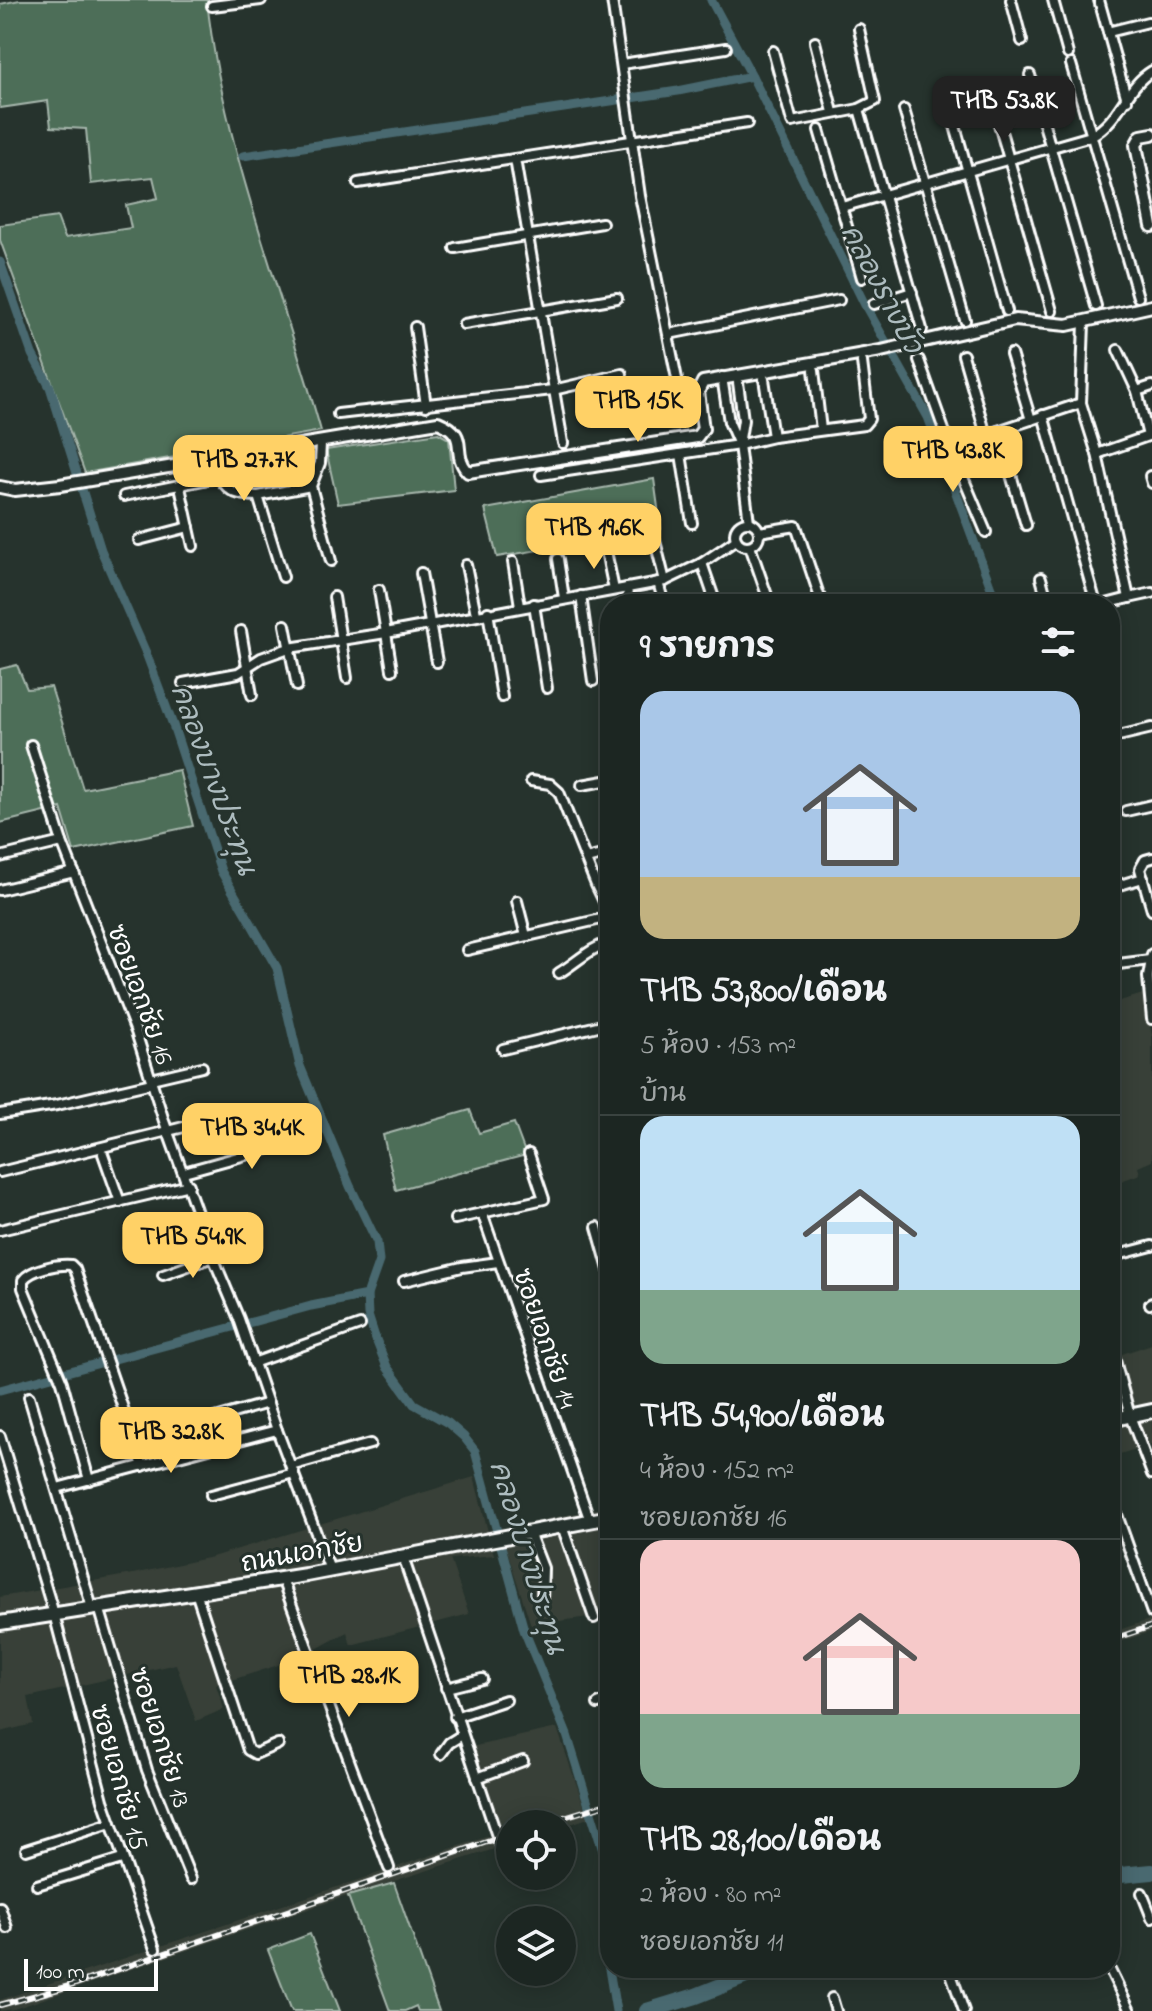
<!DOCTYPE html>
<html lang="th">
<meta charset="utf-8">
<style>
:root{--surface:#1c2622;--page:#252e2a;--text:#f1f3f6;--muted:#a0a5a5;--line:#3a4340;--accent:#ffd166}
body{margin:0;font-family:"Indie Flower","Playpen Sans Thai",sans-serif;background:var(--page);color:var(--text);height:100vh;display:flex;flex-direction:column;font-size:30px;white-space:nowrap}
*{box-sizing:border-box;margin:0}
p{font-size:26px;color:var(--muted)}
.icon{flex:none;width:44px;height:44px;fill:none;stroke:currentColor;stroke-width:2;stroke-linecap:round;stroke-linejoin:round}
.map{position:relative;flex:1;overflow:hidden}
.details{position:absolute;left:600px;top:594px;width:520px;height:1384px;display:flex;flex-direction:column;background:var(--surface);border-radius:32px;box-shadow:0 4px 20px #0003,0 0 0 2px var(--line)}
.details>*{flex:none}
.tools{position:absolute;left:496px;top:1810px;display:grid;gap:16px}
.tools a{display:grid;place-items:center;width:80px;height:80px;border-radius:50%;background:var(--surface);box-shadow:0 4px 20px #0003,0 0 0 2px var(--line);font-size:40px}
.scale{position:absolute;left:24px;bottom:20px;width:134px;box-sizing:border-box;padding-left:8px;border:4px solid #fff;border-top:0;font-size:22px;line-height:28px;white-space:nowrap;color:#fff;-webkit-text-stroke:6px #26332d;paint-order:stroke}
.price{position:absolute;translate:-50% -68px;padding:0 18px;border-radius:16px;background:var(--accent);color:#111;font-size:26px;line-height:52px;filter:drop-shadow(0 2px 4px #0008)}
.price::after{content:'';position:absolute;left:50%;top:48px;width:24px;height:18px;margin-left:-12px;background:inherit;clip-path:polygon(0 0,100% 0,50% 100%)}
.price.on{background:#222;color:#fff}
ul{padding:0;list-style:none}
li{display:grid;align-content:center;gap:16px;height:424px;padding:0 40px}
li+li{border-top:2px solid var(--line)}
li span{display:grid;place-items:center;height:248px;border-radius:24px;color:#555}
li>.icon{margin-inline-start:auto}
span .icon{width:144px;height:144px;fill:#fffc;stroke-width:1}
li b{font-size:34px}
h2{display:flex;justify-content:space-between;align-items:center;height:96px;padding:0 40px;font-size:34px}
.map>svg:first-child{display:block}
</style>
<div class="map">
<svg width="1152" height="2011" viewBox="0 0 1152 2011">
<rect width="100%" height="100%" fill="#26332d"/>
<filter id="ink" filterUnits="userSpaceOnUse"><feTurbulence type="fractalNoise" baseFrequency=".0125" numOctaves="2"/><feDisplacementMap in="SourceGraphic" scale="16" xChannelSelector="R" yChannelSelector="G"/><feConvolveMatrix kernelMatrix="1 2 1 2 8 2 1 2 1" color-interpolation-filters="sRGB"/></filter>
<g filter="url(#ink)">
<g fill="#394138">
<path d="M1143,994L1152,1036V1161L1138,1167L1140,1174L1110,1185V1004Z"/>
<path d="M1152,1344V1444L1110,1457V1358Z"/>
<path d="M474,1477L494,1555L450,1559L469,1614L351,1645L347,1632L300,1658L216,1685L224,1709L196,1721L176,1664L28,1697L33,1724L0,1732V1597L133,1574L212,1557Z"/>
<path d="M610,1506V1614L531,1625L500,1529Z"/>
<path d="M1152,1619V1631L1110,1645V1633Z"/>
<path d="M557,1728L588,1818L562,1827V1824H510V1844L347,1896L14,2009L0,2011V2000L501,1832L471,1747Z"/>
</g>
<g fill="#4d6e58" stroke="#a6b6ac" stroke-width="2">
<path d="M20,0H207C222,144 282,291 321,431L85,473L0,240V225L57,217L65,238L131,228L126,205L158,198L153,177L91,184L86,129L51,127L48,101L0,108V4Z"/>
<path d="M438,433L449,439L454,490L338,504L326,450Z"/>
<path d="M654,479L661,529L497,557L485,509Z"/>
<path d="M17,665L27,689L51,687L83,789L179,770L193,826L74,851L61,808L0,823V669Z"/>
<path d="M470,1110L479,1133L514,1123L526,1155L396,1190L383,1135Z"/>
<path d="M394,1883L439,2011H418L416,2006L405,2011H390L348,1896Z"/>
<path d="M310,1934L340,2011H292L268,1950Z"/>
</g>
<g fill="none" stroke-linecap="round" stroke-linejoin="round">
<g stroke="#496970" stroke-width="9">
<path d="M711,0L752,76L865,305L928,417L997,604"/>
<path d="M243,156L678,91L752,76"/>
<path d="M0,262L32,354L50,387L101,550L146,653L173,725L221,871L277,968L300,1066L350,1186L377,1242L379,1261L367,1295L368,1315L375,1337L387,1367L414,1404L448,1423L464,1437L475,1451L524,1630L567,1735L604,1854L605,1945L616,2011"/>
<path d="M0,1390L311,1306L367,1295"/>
</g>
<g stroke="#496970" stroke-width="16">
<path d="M1110,1876L1152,1872"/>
<path d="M647,2011L696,1996L766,1968"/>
</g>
<defs>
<g id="minor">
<path d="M612,0L640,196L677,379"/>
<path d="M1011,0L1022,41"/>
<path d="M1053,0L1068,54"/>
<path d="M1099,0L1127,100"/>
<path d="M212,6L261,0"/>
<path d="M1108,32L1148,22"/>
<path d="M815,42L833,112"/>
<path d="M773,51L792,122L859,109L875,101L859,29"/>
<path d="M622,64L726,48"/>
<path d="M1071,64L1138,297"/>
<path d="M1030,75L1096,306"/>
<path d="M989,89L1052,311"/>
<path d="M948,101L1007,311"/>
<path d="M859,109L922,329"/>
<path d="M904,110L965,320"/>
<path d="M819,130L862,278"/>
<path d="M515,159L563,443"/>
<path d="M358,183L747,123"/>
<path d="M842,207L1091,136C1121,120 1125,87 1152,71"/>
<path d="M455,248L602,223"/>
<path d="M874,304L912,292"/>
<path d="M1084,323L1081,403L1097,454L1129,598L1106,604"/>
<path d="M464,324L617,298"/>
<path d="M415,327L426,406"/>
<path d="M669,334L839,300"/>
<path d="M1011,354L1031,420"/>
<path d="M963,355L986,435L1081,403"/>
<path d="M919,360L949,444L986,435"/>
<path d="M814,370L821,430"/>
<path d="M737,375L743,420L739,445"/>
<path d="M722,377L729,422L739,445L749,522"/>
<path d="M764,379L773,437"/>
<path d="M1137,391L1152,386"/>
<path d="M338,414L553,390L622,374"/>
<path d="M1043,415L1096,604"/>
<path d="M998,431L1026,525"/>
<path d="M321,444L320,463L311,486L331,561"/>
<path d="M949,444L986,532"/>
<path d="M681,454L692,523"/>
<path d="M1097,454L1148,436L1137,391L1118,350"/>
<path d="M541,475L739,445L773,437L864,425L869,419L862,362"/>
<path d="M1150,476L1152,483"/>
<path d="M180,487L193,546"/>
<path d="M124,496L219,477C230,494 238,495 258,496"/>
<circle cx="747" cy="534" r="12"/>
<path d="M759,532L796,526L822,604"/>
<path d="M139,540L189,527"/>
<path d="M655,541L665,581"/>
<path d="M605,546L614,590"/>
<path d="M750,546L770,604"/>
<path d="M558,559L564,598"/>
<path d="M513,562L520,606"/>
<path d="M702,563L716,604"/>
<path d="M466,565L476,614"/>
<path d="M421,573L437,662"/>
<path d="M283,577L258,496L311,486"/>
<path d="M1041,578L1048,604"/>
<path d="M658,582L664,604"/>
<path d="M627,588L629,604"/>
<path d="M379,590L392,670"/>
<path d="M581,596L593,681"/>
<path d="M334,597L347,678"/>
<path d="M1129,598L1152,593"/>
<path d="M534,604L547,688"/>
<path d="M488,612L502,697"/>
<path d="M285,625L297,686"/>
<path d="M241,631L252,695"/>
<path d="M183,683L238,673L261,658L289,648L386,633L665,581L702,563L736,540"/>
<path d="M1110,738L1152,728"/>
<path d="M31,745L62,842L136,1032L164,1121L213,1257L239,1319L277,1430L330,1570"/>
<path d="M531,781L550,784L559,792L596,885L610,914"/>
<path d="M582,785L610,780"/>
<path d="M1126,811L1152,805"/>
<path d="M0,857L62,842"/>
<path d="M1152,858L1145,860L1140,869L1152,910"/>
<path d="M586,859L610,853"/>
<path d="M1110,888L1143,878"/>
<path d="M0,890L74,872"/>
<path d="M517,901L526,936"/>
<path d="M467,950L610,917"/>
<path d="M1152,954L1148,977L1152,1019"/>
<path d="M1110,965L1150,960"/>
<path d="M559,973C577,962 590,948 610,942"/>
<path d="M503,1049L610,1023"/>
<path d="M151,1079L202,1067"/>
<path d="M0,1114L57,1105L152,1083"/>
<path d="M103,1154L120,1202"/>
<path d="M0,1172L188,1126"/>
<path d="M184,1172L310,1137"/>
<path d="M482,1213L590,1521"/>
<path d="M455,1219L544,1199L529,1154"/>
<path d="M597,1227L610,1273"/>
<path d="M0,1230L189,1185"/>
<path d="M1110,1257L1152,1246"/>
<path d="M163,1275L213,1257"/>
<path d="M404,1281L462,1267L498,1262"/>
<path d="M1150,1304L1152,1303"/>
<path d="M1113,1353L1130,1416L1152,1474"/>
<path d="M253,1363L360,1325"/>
<path d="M29,1397L92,1608"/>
<path d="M163,1433L268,1403"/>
<path d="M0,1436L54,1614L103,1800L155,1949"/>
<path d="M291,1466L370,1444"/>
<path d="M89,1480L62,1382L23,1288V1280C31,1269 57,1264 71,1265L75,1269L143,1466"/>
<path d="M57,1488L277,1430"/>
<path d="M211,1495L294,1473"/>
<path d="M1110,1495L1152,1613"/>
<path d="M562,1526L594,1618"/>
<path d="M529,1532L543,1568L542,1601"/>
<path d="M403,1557L499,1842"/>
<path d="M282,1579L389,1868"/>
<path d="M196,1592L248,1750L255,1754L278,1744"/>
<path d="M99,1607L147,1770L191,1879"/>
<path d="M446,1688L482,1679"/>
<path d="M598,1704L610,1699"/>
<path d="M455,1717L506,1700"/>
<path d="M441,1754L449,1743L462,1735"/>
<path d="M477,1778L523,1761"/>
<path d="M26,1850L111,1823"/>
<path d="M37,1885L122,1859"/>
<path d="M1142,1893L1152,1918"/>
<path d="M0,1907L7,1928"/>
<path d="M949,1968L964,2011"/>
<path d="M1109,1968L1130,2011"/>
<path d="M832,1998L836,2011"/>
</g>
<g id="tertiary">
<path d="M1152,134L1141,136L1136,145L1152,226"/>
<path d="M0,487L15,490L60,485L438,422C472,436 449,451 468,472L697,437L703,429L698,392L703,382L881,351L1015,320L1067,325L1152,306"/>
</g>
<g id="primary">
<path d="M1110,1420L1152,1411"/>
<path d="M0,1623L306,1575L610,1517"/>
</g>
</defs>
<use href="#minor" stroke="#fff" stroke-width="14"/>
<use href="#tertiary" stroke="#fff" stroke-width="16"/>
<use href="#primary" stroke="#fff" stroke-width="18"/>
<use href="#minor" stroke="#26332d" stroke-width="8"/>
<use href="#tertiary" stroke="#26332d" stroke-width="10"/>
<use href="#primary" stroke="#26332d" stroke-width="12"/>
<defs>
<g id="rail">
<path d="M1110,1640L1152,1626"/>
<path d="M541,1824L610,1803"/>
<path d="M0,2005L73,1985L510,1834"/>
</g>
</defs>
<use href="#rail" stroke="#fff" stroke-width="6"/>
<use href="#rail" stroke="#26332d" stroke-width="3" stroke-dasharray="9" stroke-linecap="butt"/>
</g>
</g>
<g text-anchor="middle" stroke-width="6" stroke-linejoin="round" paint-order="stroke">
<g font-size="26" fill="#fff" stroke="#26332d">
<text transform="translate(141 994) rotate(70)" y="9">ซอยเอกชัย 16</text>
<text transform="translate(546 1338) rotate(71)" y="9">ซอยเอกชัย 14</text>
<text transform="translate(302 1552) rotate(-10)" y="9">ถนนเอกชัย</text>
<text transform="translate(161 1737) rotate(72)" y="9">ซอยเอกชัย 13</text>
<text transform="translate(120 1777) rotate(74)" y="9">ซอยเอกชัย 15</text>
</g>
<g font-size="28" font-style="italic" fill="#adbcbf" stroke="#26332d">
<text transform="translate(883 288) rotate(62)" y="10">คลองรางบัว</text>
<text transform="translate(215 779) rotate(70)" y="10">คลองบางประทุน</text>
<text transform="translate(529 1557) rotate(73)" y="10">คลองบางประทุน</text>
</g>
</g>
</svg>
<div class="tools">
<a><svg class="icon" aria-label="locate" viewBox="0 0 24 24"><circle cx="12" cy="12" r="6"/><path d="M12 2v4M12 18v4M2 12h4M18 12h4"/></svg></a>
<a><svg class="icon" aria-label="layers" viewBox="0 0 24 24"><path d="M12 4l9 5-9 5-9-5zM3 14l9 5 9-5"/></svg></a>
</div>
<div class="scale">100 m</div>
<b class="price on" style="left:1004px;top:144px">THB 53.8K</b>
<b class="price" style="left:638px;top:444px">THB 15K</b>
<b class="price" style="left:953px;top:494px">THB 43.8K</b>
<b class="price" style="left:244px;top:503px">THB 27.7K</b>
<b class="price" style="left:594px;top:571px">THB 19.6K</b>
<b class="price" style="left:252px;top:1171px">THB 34.4K</b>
<b class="price" style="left:193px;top:1280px">THB 54.9K</b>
<b class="price" style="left:171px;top:1475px">THB 32.8K</b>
<b class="price" style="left:349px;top:1719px">THB 28.1K</b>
<section class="details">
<h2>9 รายการ<svg class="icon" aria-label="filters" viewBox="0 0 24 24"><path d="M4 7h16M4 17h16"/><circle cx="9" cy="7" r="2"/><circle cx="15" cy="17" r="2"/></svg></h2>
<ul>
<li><span style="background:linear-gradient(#a9c7e8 75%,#c2b280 0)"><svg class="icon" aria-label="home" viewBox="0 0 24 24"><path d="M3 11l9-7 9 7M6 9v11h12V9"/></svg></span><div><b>THB 53,800/เดือน</b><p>5 ห้อง · 153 m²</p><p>บ้าน</p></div></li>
<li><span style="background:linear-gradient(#bfe0f5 70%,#7fa58c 0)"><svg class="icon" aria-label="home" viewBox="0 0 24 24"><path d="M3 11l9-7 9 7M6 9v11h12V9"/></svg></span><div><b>THB 54,900/เดือน</b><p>4 ห้อง · 152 m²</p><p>ซอยเอกชัย 16</p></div></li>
<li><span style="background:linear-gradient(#f6c9c9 70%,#7fa58c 0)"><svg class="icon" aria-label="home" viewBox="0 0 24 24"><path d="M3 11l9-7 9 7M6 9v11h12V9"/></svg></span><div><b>THB 28,100/เดือน</b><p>2 ห้อง · 80 m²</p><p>ซอยเอกชัย 11</p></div></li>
</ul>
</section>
</div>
